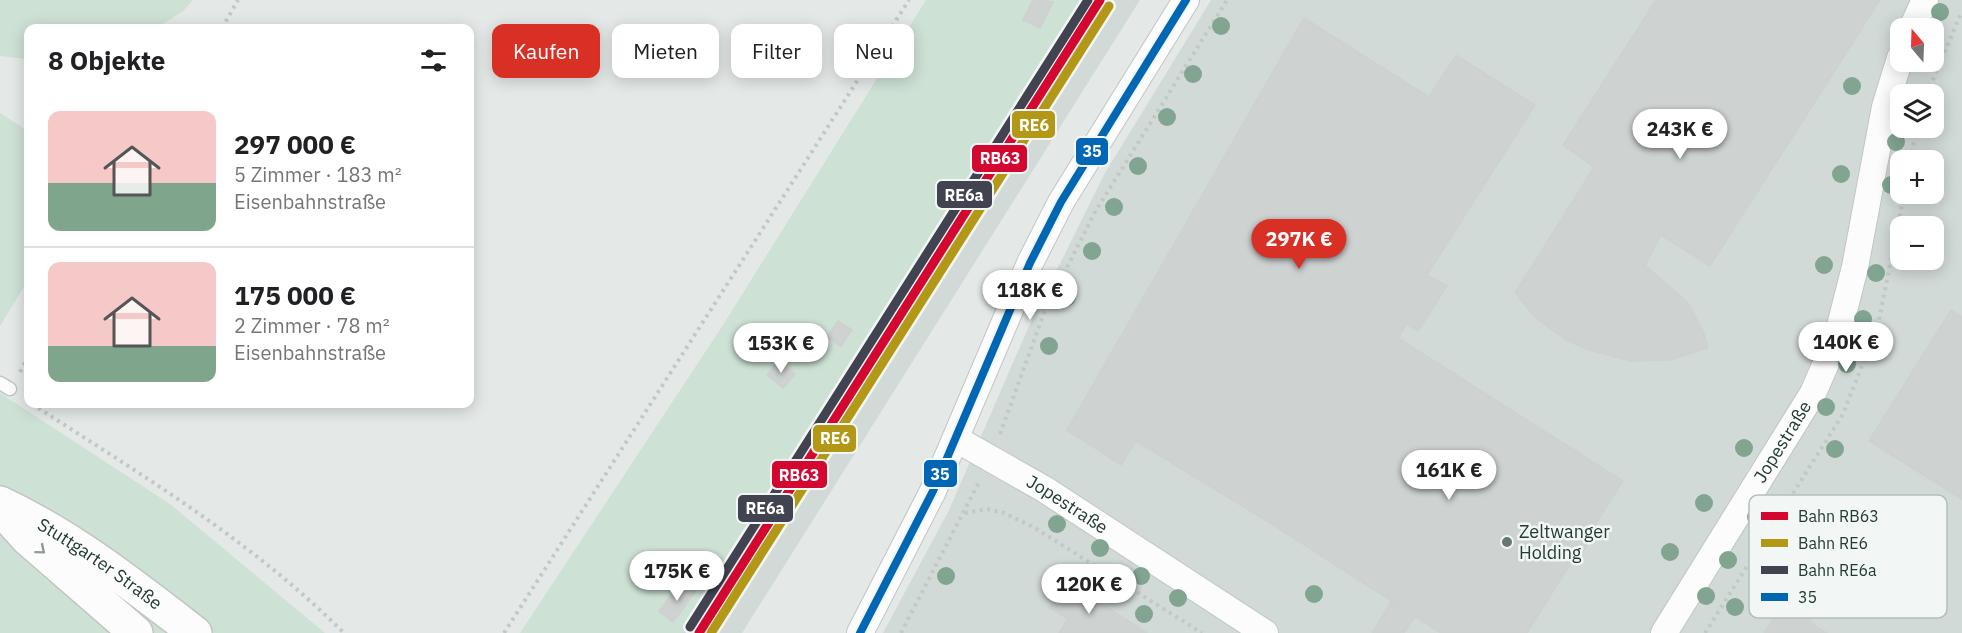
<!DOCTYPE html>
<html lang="de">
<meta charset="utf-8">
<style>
:root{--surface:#fff;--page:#f6f6f6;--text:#202124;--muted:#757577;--line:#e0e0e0;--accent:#d93025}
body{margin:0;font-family:"IBM Plex Sans",sans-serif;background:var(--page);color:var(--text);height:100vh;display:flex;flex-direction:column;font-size:22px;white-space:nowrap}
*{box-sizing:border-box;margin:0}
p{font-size:20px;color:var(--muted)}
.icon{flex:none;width:33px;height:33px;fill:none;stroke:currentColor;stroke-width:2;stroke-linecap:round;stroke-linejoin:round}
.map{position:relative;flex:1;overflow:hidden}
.panel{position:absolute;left:24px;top:24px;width:450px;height:384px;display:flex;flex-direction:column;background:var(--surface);border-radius:12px;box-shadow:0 3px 15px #0003}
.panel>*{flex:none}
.banner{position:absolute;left:492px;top:24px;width:570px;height:54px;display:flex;gap:12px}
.needle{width:39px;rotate:341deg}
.fabs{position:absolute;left:1890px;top:18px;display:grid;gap:12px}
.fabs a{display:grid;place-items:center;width:54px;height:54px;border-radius:12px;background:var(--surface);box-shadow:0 3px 15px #0003;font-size:30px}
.price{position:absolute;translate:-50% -51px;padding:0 14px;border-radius:21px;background:#fff;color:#222;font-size:20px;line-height:39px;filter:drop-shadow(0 2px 3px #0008)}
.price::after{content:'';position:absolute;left:50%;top:36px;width:18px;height:14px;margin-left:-9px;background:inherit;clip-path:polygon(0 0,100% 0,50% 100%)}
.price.on{background:var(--accent);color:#fff}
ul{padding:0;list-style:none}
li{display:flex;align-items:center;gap:18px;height:150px;padding:0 24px}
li+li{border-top:2px solid var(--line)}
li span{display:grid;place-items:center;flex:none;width:168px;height:120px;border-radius:12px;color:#555}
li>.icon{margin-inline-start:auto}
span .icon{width:72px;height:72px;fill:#fffc;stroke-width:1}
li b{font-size:26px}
h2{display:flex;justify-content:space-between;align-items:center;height:72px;padding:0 24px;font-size:26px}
.tag{padding:0 21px;border-radius:12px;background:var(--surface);box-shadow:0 3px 15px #0003;font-size:21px;line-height:54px}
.tag.on{background:var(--accent);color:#fff}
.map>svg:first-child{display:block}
</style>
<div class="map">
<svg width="1962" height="633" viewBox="0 0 1962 633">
<rect width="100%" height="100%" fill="#e4e9e7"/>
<g fill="#d2dad7" fill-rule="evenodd">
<path d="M1084,0H1140L742,633H681L919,256Z"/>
<path d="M1211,0H1962V633H883L949,510L1028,328L1105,173ZM1900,28H1934V62H1900ZM1900,94H1934V128H1900ZM1900,160H1934V194H1900ZM1900,226H1934V260H1900Z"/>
</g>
<g fill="#cee1d5">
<path d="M0,0H193L182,12L156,28H28V58L26,59L0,56Z"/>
<path d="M926,0H1084L919,256L681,633H520L723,325Z"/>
<path d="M0,113L28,131V280L0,326Z"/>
<path d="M0,393L170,504L325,633H0Z"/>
</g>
<g fill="#ced2d1" stroke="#cdd1d0" stroke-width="1.5">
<path d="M1033,0L1053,2L1040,28L1023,20Z"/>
<path d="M1656,0H1880L1710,266L1661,235L1645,265L1688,303L1704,333L1708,348L1670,360L1631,361L1589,350L1568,341L1537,319L1515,293L1594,167L1563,145Z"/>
<path d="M1304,18L1429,97L1456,55L1535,105L1427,275L1447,286L1418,331L1407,324L1278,528L1136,441L1121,465L1067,430Z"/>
<path d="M1951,310L1962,317V499L1869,441Z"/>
<path d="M838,321L852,330L841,346L827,337Z"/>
<path d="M1398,338L1623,481L1586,539L1589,541L1575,565L1571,563L1527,633H1441L1278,528Z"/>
<path d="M779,360L795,374L783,388L767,375Z"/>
<path d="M681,582L695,592L673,622L659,611Z"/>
<path d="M1067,582L1147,633H1059L1068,619L1050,608Z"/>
<path d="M1793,586L1821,603L1809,622L1827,633H1764Z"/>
<path d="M1391,602L1415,616L1404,633H1372Z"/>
</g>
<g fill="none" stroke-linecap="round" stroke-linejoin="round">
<defs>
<path id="service" d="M0,383L10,389"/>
<g id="minor">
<path d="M1912,28L1925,0"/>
<path id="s1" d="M956,439L1044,489L1265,633"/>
<path d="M860,633L933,491L1030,263L1061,202L1186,0"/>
<path id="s2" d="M1664,633L1813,393L1837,338L1855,267L1885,107L1900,58"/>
</g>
<g id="secondary">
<path id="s3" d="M0,503C71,536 133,585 195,633"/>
<path d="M7,516L28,539L136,633"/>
</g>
</defs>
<use href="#service" stroke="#c1c6c4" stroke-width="15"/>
<use href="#minor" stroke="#c1c6c4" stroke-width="28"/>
<use href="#secondary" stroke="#c0c6c4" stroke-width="36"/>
<g stroke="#c1c9c5" stroke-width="4" stroke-dasharray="3 4.5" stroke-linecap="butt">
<path d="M222,28L238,0"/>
<path d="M1927,94L1962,11"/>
<path d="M1910,160L1917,128"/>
<path d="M20,372L28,357"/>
<path d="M32,404C140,474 252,541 344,633"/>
<path d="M1000,434L1044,313L1095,212L1227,0"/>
<path d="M965,513L987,509L1004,513L1035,528L1202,633"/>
<path d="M504,633L909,0"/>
<path d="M901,633L979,482"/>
<path d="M1705,633L1843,414L1878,325L1904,194"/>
</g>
<use href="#service" stroke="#fbfcfb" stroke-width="12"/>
<use href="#minor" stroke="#fbfcfb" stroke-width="26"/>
<use href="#secondary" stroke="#fbfcfb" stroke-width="33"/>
<defs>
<path id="bus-1" d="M860,633L933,491L1030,263L1061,202L1186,0"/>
</defs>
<use href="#bus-1" stroke="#f2f7f5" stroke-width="12"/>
<use href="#bus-1" stroke="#0166b3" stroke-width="8"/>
<defs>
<path id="rail-1" d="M699,633L1100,0"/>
<path id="rail-2" d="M711,633L1109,6"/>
<path id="rail-3" d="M690,627L1088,0"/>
</defs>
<use href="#rail-1" stroke="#f2f7f5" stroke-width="14"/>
<use href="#rail-2" stroke="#f2f7f5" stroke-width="14"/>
<use href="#rail-3" stroke="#f2f7f5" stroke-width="14"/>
<use href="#rail-1" stroke="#d30730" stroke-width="9"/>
<use href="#rail-2" stroke="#b29816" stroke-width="9"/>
<use href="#rail-3" stroke="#424351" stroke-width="9"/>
</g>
<g fill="#82a592">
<circle cx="1940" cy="12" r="9"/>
<circle cx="1221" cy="26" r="9"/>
<circle cx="1193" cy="74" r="9"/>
<circle cx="1852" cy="86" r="9"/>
<circle cx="1167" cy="117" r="9"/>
<circle cx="1896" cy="142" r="9"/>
<circle cx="1138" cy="166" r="9"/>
<circle cx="1841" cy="174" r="9"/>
<circle cx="1891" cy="185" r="9"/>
<circle cx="1114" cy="207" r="9"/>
<circle cx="1092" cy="251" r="9"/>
<circle cx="1824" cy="265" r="9"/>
<circle cx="1876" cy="273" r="9"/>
<circle cx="1067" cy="297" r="9"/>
<circle cx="1863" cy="319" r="9"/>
<circle cx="1049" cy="346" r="9"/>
<circle cx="1847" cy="364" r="9"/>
<circle cx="1826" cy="407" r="9"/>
<circle cx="1744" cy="448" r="9"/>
<circle cx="1835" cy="449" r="9"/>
<circle cx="1704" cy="503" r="9"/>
<circle cx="1756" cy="517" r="9"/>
<circle cx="1057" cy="524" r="9"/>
<circle cx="1100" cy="548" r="9"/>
<circle cx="1670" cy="552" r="9"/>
<circle cx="1728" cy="560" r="9"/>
<circle cx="946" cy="576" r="9"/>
<circle cx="1141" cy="576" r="9"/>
<circle cx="1094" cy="582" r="9"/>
<circle cx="1314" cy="594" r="9"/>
<circle cx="1706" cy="596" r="9"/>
<circle cx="1178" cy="598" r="9"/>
<circle cx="1735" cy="607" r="9"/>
<circle cx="1144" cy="614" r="9"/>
</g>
<defs><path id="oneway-chevron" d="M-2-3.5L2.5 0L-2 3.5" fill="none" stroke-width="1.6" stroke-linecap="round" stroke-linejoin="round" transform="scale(1.5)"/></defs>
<use stroke="#8f9b98" href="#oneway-chevron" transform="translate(41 550) rotate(40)"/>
<circle fill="#677773" stroke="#f2f7f5" stroke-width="2" cx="1507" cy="542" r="6"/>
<g text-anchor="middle" stroke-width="5" stroke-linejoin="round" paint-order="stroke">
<g font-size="18" fill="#233a35" stroke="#f2f7f5">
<text dy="6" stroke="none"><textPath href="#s2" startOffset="225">Jopestraße</textPath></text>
<text dy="6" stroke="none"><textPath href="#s1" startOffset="129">Jopestraße</textPath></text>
<text dy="6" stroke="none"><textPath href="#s3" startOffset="117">Stuttgarter Straße</textPath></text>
</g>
<g font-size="18" fill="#233a35" stroke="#f2f7f5" text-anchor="start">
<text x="1519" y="538">Zeltwanger<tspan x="1519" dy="21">Holding</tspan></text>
</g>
</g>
<rect x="1749" y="495" width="198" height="123" rx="9" fill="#f2f7f5" stroke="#b4bebb" stroke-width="1.5"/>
<rect x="1761" y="512" width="27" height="8" fill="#d30730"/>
<rect x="1761" y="539" width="27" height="8" fill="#b29816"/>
<rect x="1761" y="566" width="27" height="8" fill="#424351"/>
<rect x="1761" y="593" width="27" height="8" fill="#0166b3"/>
<g font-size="16" fill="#233a35">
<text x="1798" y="522">Bahn RB63</text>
<text x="1798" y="549">Bahn RE6</text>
<text x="1798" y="576">Bahn RE6a</text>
<text x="1798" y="603">35</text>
</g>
<g stroke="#f2f7f5" stroke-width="2">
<rect x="1011" y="110" width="45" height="29" rx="6" fill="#b29816"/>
<rect x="1075" y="137" width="34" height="29" rx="6" fill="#0166b3"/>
<rect x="971" y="144" width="57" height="29" rx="6" fill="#d30730"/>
<rect x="936" y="180" width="57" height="29" rx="6" fill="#424351"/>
<rect x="812" y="424" width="45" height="29" rx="6" fill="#b29816"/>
<rect x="923" y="459" width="35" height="29" rx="6" fill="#0166b3"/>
<rect x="771" y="460" width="57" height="29" rx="6" fill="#d30730"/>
<rect x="737" y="494" width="57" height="29" rx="6" fill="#424351"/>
</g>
<g font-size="16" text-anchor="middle" font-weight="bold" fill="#fff">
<text x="1034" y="131">RE6</text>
<text x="1092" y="157">35</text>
<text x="1000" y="164">RB63</text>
<text x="964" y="201">RE6a</text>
<text x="835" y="444">RE6</text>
<text x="940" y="480">35</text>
<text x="799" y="481">RB63</text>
<text x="765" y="514">RE6a</text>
</g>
</svg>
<div class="fabs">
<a><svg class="needle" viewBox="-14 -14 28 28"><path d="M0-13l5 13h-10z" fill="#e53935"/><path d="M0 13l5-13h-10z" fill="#757577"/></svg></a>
<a><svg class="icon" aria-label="layers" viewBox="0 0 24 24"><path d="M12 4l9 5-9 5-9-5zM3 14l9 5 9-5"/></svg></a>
<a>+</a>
<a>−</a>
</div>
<b class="price" style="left:1680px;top:160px">243K €</b>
<b class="price on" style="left:1299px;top:270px">297K €</b>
<b class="price" style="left:1030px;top:321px">118K €</b>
<b class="price" style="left:1846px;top:373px">140K €</b>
<b class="price" style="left:781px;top:374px">153K €</b>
<b class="price" style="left:1449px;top:501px">161K €</b>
<b class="price" style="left:677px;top:602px">175K €</b>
<b class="price" style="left:1089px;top:615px">120K €</b>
<div class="banner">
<a class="tag on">Kaufen</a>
<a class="tag">Mieten</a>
<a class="tag">Filter</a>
<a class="tag">Neu</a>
</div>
<section class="panel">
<h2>8 Objekte<svg class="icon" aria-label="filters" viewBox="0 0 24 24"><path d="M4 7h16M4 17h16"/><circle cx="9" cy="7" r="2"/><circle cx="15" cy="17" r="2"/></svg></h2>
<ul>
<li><span style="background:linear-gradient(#f6c9c9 60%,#7fa58c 0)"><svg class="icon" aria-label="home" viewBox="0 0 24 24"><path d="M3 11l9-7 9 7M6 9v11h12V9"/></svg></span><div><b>297 000 €</b><p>5 Zimmer · 183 m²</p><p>Eisenbahnstraße</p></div></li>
<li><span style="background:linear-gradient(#f6c9c9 70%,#7fa58c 0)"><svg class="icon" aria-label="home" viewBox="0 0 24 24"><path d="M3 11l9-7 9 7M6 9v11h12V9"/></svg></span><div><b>175 000 €</b><p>2 Zimmer · 78 m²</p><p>Eisenbahnstraße</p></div></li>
</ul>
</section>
</div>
